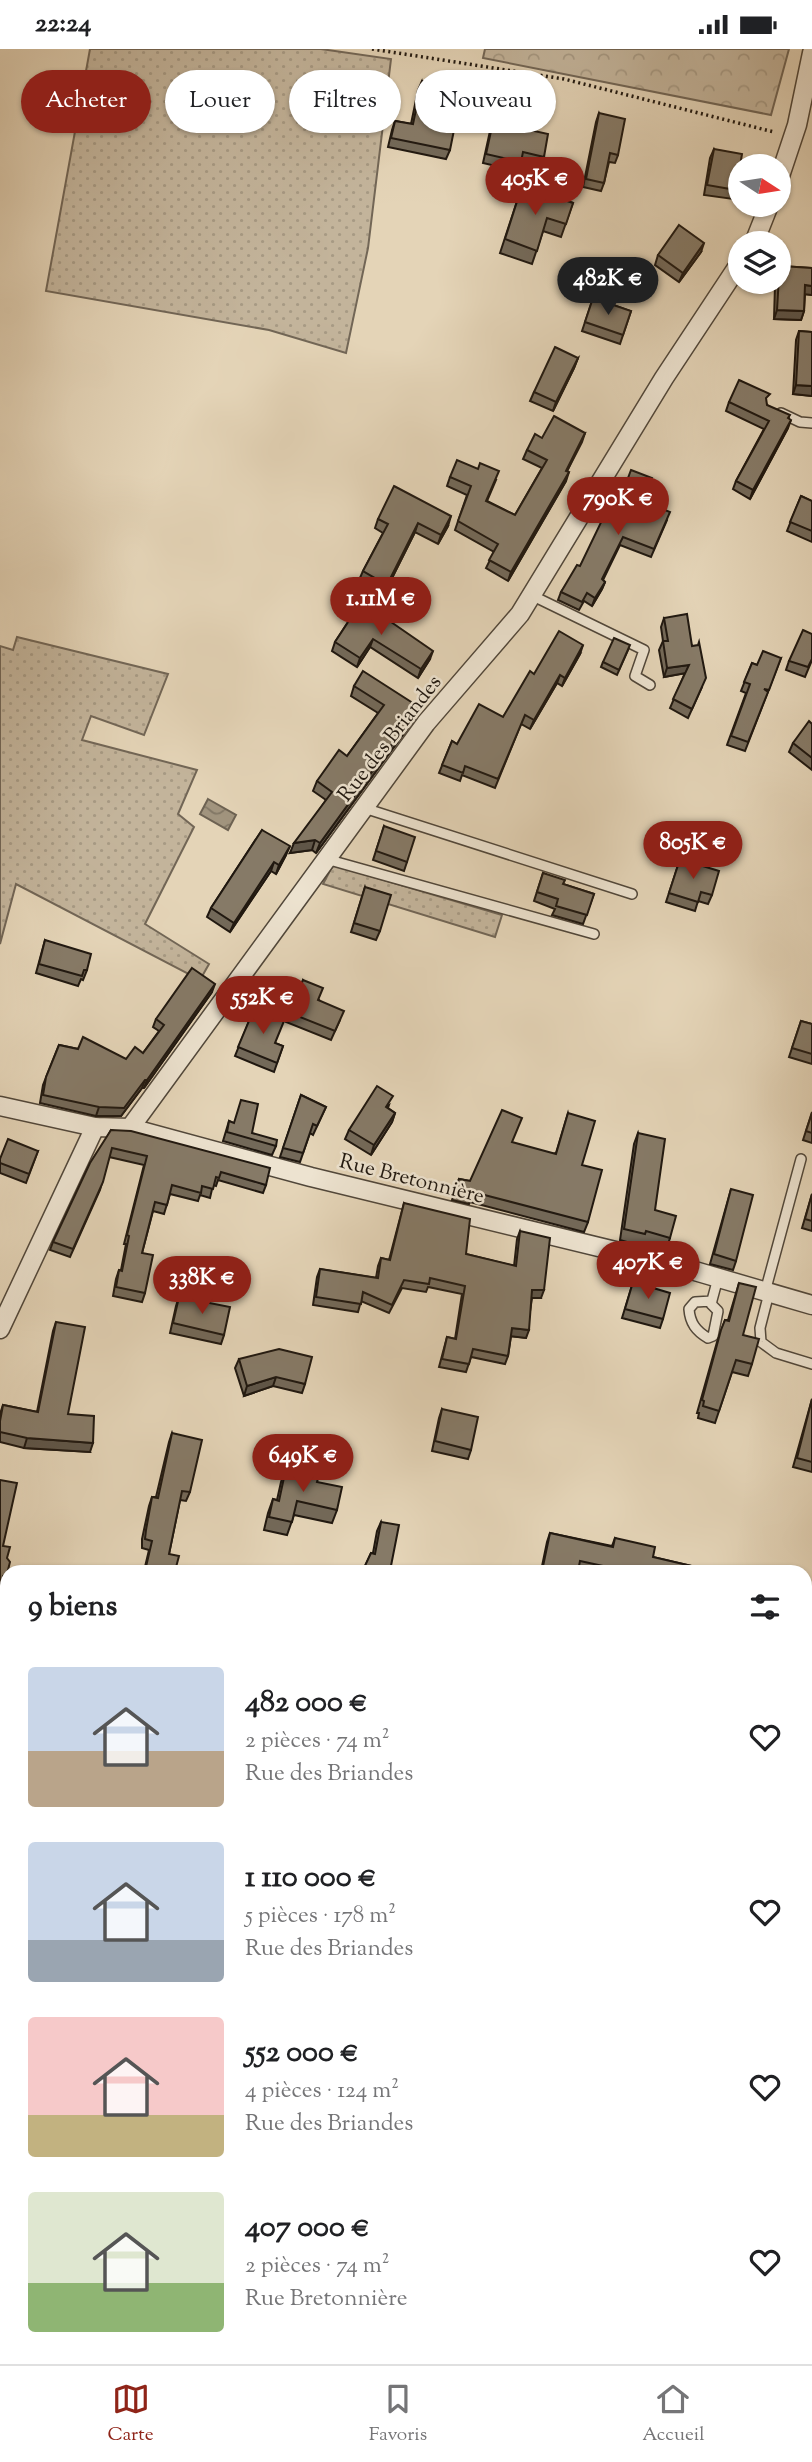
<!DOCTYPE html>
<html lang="fr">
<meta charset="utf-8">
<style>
:root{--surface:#fff;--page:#f2f2f2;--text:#202124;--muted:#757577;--line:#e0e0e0;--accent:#8f2418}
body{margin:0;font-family:"Sorts Mill Goudy",serif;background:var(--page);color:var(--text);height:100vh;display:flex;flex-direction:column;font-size:26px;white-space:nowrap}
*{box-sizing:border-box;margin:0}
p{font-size:23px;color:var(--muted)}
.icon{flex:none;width:38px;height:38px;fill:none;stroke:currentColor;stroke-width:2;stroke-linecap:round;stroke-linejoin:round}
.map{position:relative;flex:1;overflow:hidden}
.details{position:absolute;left:0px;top:1516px;width:812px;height:800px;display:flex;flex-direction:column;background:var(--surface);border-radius:21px 21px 0 0;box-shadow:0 2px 5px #0004}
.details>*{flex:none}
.banner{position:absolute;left:21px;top:21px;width:770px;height:63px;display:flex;gap:14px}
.needle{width:46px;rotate:102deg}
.fabs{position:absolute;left:728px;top:105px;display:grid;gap:14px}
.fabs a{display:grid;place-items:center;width:63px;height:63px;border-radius:50%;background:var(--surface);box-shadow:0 2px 5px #0004;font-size:35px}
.price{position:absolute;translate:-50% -60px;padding:0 16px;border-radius:24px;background:var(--accent);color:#fff;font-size:23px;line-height:46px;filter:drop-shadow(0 2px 4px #0008)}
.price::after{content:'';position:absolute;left:50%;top:42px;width:21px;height:16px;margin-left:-10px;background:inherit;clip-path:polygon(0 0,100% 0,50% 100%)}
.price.on{background:#222;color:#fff}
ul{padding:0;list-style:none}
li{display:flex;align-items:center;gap:21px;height:175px;padding:0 28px}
li span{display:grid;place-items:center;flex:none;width:196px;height:140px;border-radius:7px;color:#555}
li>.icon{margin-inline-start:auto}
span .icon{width:84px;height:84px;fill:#fffc;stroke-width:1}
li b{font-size:30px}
h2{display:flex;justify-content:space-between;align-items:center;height:84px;padding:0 28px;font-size:30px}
.tag{padding:0 24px;border-radius:32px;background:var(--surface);box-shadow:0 2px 5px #0004;font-size:24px;line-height:63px}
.tag.on{background:var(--accent);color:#fff}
.status{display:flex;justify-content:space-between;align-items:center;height:49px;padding:0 35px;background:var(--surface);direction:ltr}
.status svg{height:19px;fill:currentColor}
.dock{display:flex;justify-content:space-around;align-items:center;height:98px;border-top:2px solid var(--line);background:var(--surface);font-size:19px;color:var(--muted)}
.dock a{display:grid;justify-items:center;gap:4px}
.dock .on{color:var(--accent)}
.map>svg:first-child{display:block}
</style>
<div class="status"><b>22:24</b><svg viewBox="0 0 49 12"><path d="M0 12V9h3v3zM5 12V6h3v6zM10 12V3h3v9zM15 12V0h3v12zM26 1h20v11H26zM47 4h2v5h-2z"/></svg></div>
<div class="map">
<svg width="812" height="2315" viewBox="0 0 812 2315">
<defs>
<pattern id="grass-dots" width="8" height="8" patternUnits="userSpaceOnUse" patternTransform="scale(1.75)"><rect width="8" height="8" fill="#c3b49b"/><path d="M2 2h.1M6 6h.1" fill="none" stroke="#a79a84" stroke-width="1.8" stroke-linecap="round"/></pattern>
<pattern id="forest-crowns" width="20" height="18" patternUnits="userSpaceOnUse" patternTransform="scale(1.75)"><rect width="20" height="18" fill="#c3b49b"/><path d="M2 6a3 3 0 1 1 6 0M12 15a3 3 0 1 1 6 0" fill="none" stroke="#a79a84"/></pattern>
<pattern id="water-waves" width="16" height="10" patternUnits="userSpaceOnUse" patternTransform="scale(1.75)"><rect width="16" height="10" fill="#a1947e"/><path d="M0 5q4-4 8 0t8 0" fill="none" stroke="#837866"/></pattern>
</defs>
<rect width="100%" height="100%" fill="#e4d4b7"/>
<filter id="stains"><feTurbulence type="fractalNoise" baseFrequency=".00286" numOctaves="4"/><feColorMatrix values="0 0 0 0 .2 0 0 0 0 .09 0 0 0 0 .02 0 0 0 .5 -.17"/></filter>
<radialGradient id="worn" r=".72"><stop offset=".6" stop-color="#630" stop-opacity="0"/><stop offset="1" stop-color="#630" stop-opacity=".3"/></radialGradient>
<g fill="url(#grass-dots)" stroke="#726656" stroke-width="2">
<path d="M90,0H321L391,10L368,199L346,304L269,281L46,242Z"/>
<path d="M17,588L168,625L144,686L91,667L82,691L197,721L178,765L194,778L145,875L209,915L200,931L16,835L0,895V597L13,601Z"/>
<path d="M333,816L502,866L495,888L323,835Z"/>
</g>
<path fill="url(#forest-crowns)" stroke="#726656" stroke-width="2" d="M485,0H789L771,66L483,9Z"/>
<path fill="url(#water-waves)" stroke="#6d6252" stroke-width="2" d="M208,750L236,766L228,781L200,765Z"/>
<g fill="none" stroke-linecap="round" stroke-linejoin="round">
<defs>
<g id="lane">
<path d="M781,364L800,373L812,374"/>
<path d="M531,546L644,601L635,627L650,636"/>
<path d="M364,759L632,845"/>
<path d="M326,810L594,885"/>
<path d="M765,1243L801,1110"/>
<path d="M769,1244L760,1279L761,1293L776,1304L812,1315"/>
<path d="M712,1252L695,1253L689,1260C690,1274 696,1282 708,1289L713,1287L718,1262L711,1255L718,1229"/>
</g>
<g id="street">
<path d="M779,130L797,76L812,4"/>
<path d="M754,194L769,156"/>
<path d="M0,1057L95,1078L130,1079L311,1128L681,1218L812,1256"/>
<path d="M130,1079L426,674L520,565L664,329L740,214"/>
<path d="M0,1280L95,1078"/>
<path d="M297,2308L300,2315"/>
</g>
<g id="secondary">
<path d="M805,2041L812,2038"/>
<path d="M0,2105L7,2106"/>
<path d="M805,2120L807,2113"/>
<path d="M745,2315L747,2308"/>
</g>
</defs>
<use href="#lane" stroke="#51473a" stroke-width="12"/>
<use href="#street" stroke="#51473a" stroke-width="21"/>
<use href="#secondary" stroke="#201810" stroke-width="28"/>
<g stroke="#201810" stroke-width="3.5" stroke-dasharray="2 3.5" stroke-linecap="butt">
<path d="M372,0L564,30L774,83"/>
<path d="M0,1564L7,1566"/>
<path d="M0,2139L7,2141"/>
</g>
<use href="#lane" stroke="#ede3d0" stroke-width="9"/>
<use href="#street" stroke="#ede3d0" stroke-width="18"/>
<use href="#secondary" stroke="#ede3d0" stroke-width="24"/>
</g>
<g fill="#736959" stroke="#201810" stroke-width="2">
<path d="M422,32L435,72L450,101L446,110L388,98L392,81L395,72L411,75L418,41Z"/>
<path d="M599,64L618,106L615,114L609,113L604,134L601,142L583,138L596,73Z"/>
<path d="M493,73L544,108L540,117L521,113L518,122L483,114L490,82Z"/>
<path d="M714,100L736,141L733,150L704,146L710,109Z"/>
<path d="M522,137L573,154L561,188L543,182L532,215L500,204Z"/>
<path d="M701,203L679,233L655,216L658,206Z"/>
<path d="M781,217L812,219V246L805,245L804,262L801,271L774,270L775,236L777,233H779V224Z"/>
<path d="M593,249L631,262L620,295L582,282Z"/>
<path d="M799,282L812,283V347L793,345L796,291Z"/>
<path d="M578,309L574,319L553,362L530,352L534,343Z"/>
<path d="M729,353L766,354L767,356L789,369L788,379L750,450L733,440L736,432L764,380L726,362Z"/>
<path d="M585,384L567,422L566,432L508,532L486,519L494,503L455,481L467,446L447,437L450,428L496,431L487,452L515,466L542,419L523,410L527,401L542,389Z"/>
<path d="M801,447L812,452V493L787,482Z"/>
<path d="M643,452L667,471L651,508L620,496L603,531L605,533L602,540L592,557L584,552L579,561L558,551L561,543L580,517L613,469Z"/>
<path d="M378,470L448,477L438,495L415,483L384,545L359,531L363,522L383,484L375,479Z"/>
<path d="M356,561L430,610L418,629L370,598L357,618L332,602L335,593Z"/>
<path d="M664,569L692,597L702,638L688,669L670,659L685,624L664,628L659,601L663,592L661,578Z"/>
<path d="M628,601L617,626L601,618L603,613Z"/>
<path d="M580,605L562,637L557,634L530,680L521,675L495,739L462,726L460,732L439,724L452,692L457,695L503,668L534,625Z"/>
<path d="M781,609L745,702L727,696L746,644L741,642L752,614L757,616Z"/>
<path d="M812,611L805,628L786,621L789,612Z"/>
<path d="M354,637L419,658L416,668L316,804L312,801L290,804L326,751L313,742L317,732L347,707L378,664L351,647Z"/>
<path d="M812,675V721L789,703L793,694Z"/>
<path d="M384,777L407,813L404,822L373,811Z"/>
<path d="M262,781L286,806L276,825L271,822L230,883L207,868L211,859Z"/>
<path d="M680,810L712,846L708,855L698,852L695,862L666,853Z"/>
<path d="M543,824L563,835L594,845L583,875L552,866L555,860L534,852Z"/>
<path d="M365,838L380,882L376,891L351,883Z"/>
<path d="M45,891L87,921L83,931L81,930L78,937L36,924Z"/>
<path d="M303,931L319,951L340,971L331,991L286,973Z"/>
<path d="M212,943L144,1039H142L121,1067H96L40,1054L43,1036L59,996L126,1010L143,1004L159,982L153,978L156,970Z"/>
<path d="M254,960L275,994L283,997L274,1023L235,1007Z"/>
<path d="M801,972L812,975V1015L789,1008Z"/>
<path d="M301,1046L326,1058L313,1086L310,1084L300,1113L280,1108Z"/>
<path d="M389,1056L388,1059L395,1064L392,1073L371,1106L345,1090L349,1081Z"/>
<path d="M812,1063V1094L803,1091Z"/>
<path d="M568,1064L582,1116L588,1173L584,1183L470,1153L469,1155L452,1151L459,1130L470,1132L556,1104Z"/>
<path d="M229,1072L276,1097L272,1106L223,1092Z"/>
<path d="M111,1081L266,1136L263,1144L218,1131L216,1137L213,1136L210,1149L200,1146L198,1152L170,1145L164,1165L153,1162L142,1204L145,1244L142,1253L113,1247L116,1230L119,1221H121L126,1195H124L144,1116L109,1108L100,1141L70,1208L50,1201L53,1193Z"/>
<path d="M638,1084L655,1161L670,1189L666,1201L642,1194L641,1197L620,1191L634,1095Z"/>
<path d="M38,1102L26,1134L0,1124V1110Z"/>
<path d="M731,1140L736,1212L733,1221L710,1215Z"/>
<path d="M812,1145V1182L802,1179Z"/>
<path d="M404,1154L466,1205L514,1217L517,1190L520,1182L541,1249H532L526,1289L511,1287L508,1307L505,1315L471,1308L466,1323L439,1318L447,1288L455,1290L462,1245L428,1238L426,1243L402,1239L389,1264L361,1252L358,1263L313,1256L317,1228L320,1220L376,1229L378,1217L381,1209L389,1211Z"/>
<path d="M633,1233L663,1270L660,1279L622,1269Z"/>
<path d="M739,1234L743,1286L752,1315L748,1327L732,1323L715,1374L698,1369L699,1364H697L717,1293L725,1271H728Z"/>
<path d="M179,1248L224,1286L221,1295L170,1284L176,1257Z"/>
<path d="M56,1273L68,1365L90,1403L24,1399L0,1393V1365L3,1356L37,1363L53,1282Z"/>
<path d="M239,1310L305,1335L302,1344L273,1337L244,1347L235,1319Z"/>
<path d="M812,1350V1423L793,1418Z"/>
<path d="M442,1360L471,1401L468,1410L432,1402L439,1369Z"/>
<path d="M172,1384L190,1443L186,1452L180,1451L169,1505L175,1522H144L149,1501L142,1499V1490L149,1457L152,1448H156L169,1393Z"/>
<path d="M286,1419L317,1433L337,1461L332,1474L294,1466L287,1486L264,1481L268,1464L273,1450L277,1451L281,1433Z"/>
<path d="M381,1473L390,1522H363L371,1504H373L377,1482Z"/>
<path d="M550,1484L612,1497L615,1489L653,1508L713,1522H583L578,1521V1522H541L547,1493Z"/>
<path d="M7,1717V1756L0,1754V1740Z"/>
<path d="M812,1724V1753L806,1752Z"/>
<path d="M812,1760V1788L807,1787Z"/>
<path d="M811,1852L812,1853V1887L805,1884V1872Z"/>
<path d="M104,2308H139L142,2315H102Z"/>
<path d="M228,2308H265L268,2315H231Z"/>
<path d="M344,2308H383L386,2315H347Z"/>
</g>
<g fill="#5e5548" stroke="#201810" stroke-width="2">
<path d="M704,194L701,203L679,233L683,224Z"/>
<path d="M805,236L812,237V246L802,245Z"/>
<path d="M777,261L804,262L801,271L774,270Z"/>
<path d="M578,309L574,319L553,362L556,353Z"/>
<path d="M796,336L812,337V347L793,345Z"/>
<path d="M791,371L788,379L750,450L753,441Z"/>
<path d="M585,384L582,393L563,430L566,422Z"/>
<path d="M569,423L566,432L508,532L511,523Z"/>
<path d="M451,467L448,477L438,495L441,486Z"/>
<path d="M418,474L415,483L384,545L387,536Z"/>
<path d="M605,533L602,540L592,557L595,549Z"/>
<path d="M373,590L370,598L357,618L360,609Z"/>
<path d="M583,596L580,605L562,637L565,629Z"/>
<path d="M433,602L430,610L418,629L421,620Z"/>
<path d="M689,616L686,624L664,628L667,619Z"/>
<path d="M560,626L557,634L530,680L534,671Z"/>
<path d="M419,658L416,668L316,804L320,794Z"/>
<path d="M315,791L312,801L290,804L294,794Z"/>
<path d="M290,797L286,806L276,825L279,816Z"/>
<path d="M274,813L271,822L230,883L234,874Z"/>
<path d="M215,935L212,943L144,1039L147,1031Z"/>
<path d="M145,1031L142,1039L121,1067H96L99,1058Z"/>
<path d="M395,1064L392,1073L371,1106L374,1096Z"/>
<path d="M532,1241H544L541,1249H529Z"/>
<path d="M512,1279L529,1281L526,1289L509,1287Z"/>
<path d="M276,1328L273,1337L244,1347L247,1337Z"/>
<path d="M27,1389L93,1394L90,1403L24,1399Z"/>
<path d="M0,2004L7,2005V2017L0,2016Z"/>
<path d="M0,2212L7,2213V2231L0,2230Z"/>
</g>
<g fill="#867a67" stroke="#201810" stroke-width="2">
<path d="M422,32L442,36L435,72L455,76L450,101L391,89L395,72L413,75Z"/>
<path d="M599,64L625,70L618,106L610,104L604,134L586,130Z"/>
<path d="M493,73L548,85L544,108L523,103L521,113L486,105Z"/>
<path d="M714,100L742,105L736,141L707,136Z"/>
<path d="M522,137L573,154L566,175L547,169L537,202L505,190Z"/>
<path d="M679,176L704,194L683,224L658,206Z"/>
<path d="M781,217L812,219V237L805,236L804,262L777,261L779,227L781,228Z"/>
<path d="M593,249L631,262L623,286L585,273Z"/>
<path d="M799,282L812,283V337L796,336Z"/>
<path d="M555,298L578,309L556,353L534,343Z"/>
<path d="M739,331L770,345L766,349L767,356L790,366L788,369L791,371L753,441L736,432L769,372L729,353Z"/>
<path d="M554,367L585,384L566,422L569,423L511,523L489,511L498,495L458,472L471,437L450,428L457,411L478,420L480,414L499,422L486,452L515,466L547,411L527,401L535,385L542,389Z"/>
<path d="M631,421L652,429L642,452L670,463L654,500L623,488L602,530L605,533L595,549L587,544L582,553L561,543L577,516L580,517L605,465L613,469Z"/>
<path d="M394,437L451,467L441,486L418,474L387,536L363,522L388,475L378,470Z"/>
<path d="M801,447L812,452V482L790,473Z"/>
<path d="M365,555L433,602L421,620L373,590L360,609L335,593L356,561L360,563Z"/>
<path d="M687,565L692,597L698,596L699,593L706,629L692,660L673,650L689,616L667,619L663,592H668L664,569Z"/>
<path d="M803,581L812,585V610L808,618L789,612Z"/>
<path d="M559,582L583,596L565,629L560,626L534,671L525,666L498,730L465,717L463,724L442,716L452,692L457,695L479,655L503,668L530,622L534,625Z"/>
<path d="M614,589L630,596L619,621L603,613Z"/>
<path d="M763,602L781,609L769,641L764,640L768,643L748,693L731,687L750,635L744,633L752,614L757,616Z"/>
<path d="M363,622L419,658L320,794L315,791L294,794L332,743L317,732L339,701L347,707L384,656L354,637Z"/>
<path d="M809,672L812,675V709L793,694Z"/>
<path d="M384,777L415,788L407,813L376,802Z"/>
<path d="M262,781L290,797L279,816L274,813L234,874L211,859Z"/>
<path d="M680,810L719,822L712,846L701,843L698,853L669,844Z"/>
<path d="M543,824L565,831L563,835L594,845L587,866L556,857L558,850L537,843Z"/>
<path d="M365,838L391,846L380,882L354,874Z"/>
<path d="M45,891L91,905L87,921H84L82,927L39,915Z"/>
<path d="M192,919L215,935L147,1031H145L124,1059L99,1058L43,1046L46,1028L59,996L78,1000L83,988L126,1010L135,998L143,1004L164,976L156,970Z"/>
<path d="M303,931L323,939L318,951L344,962L335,982L290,964Z"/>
<path d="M254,960L284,972L275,994L283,997L277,1014L238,998Z"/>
<path d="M801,972L812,975V1005L792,999Z"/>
<path d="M377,1037L393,1047L386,1058L395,1064L374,1096L349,1081Z"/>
<path d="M301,1046L326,1058L317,1077L313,1075L303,1104L283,1099Z"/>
<path d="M241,1051L258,1055L252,1084L277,1091L276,1097L227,1083L229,1072L234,1074Z"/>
<path d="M502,1061L522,1069L512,1093L556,1105L568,1064L595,1072L582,1116L602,1121L588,1173L473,1143V1145L455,1140L459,1130L470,1132Z"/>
<path d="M812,1064V1084L806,1082Z"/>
<path d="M111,1081L131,1082L270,1119L266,1136L221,1123L219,1129L216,1128L213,1140L202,1137L201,1144L172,1136L167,1156L155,1153L142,1204L153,1206L145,1244L116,1238L119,1221L122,1222L129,1187L127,1186L147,1107L112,1099L103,1133L73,1200L53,1193L90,1114Z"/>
<path d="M638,1084L665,1090L655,1161L676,1167L670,1189L646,1182L645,1185L624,1180Z"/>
<path d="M8,1090L38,1102L29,1125L0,1114V1110Z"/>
<path d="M731,1140L753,1146L736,1212L714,1205Z"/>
<path d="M812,1145V1172L805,1170Z"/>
<path d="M404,1154L470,1170L466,1205L516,1217L520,1182L550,1189L544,1241H532L529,1281L512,1279L508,1307L473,1300L469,1315L442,1310L447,1288L456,1290L465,1237L430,1229L429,1235L404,1231L392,1256L363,1243L361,1255L316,1248L320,1220L378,1229L381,1209L390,1211Z"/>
<path d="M633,1233L670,1244L663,1270L625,1260Z"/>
<path d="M739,1234L756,1238L743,1286L759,1290L752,1315L736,1311L719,1362L703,1357L704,1352L702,1351L721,1281L725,1271L729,1272Z"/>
<path d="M179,1248L230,1258L224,1286L173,1274Z"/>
<path d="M56,1273L85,1278L68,1365L94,1367L93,1394L27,1389L0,1383V1372L3,1356L38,1363Z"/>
<path d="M279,1300L312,1308L305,1335L276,1328L247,1337L239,1310Z"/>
<path d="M812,1350V1413L797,1409Z"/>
<path d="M442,1360L478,1368L471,1401L435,1392Z"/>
<path d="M172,1384L202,1391L190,1443L182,1442L169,1505L179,1507L175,1522H145L152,1492L145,1490L146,1481L152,1448L158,1449Z"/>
<path d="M286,1419L319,1426L317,1433L342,1438L337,1461L297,1452L292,1473L269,1468L273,1450L279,1452Z"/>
<path d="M0,1431L17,1434L3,1497L10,1498L7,1509L10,1513L7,1525L3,1527L1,1538H0Z"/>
<path d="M381,1473L399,1476L390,1522H372L363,1521L371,1504L375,1505Z"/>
<path d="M550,1484L613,1498L615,1489L655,1498L653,1508L713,1522H626L580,1512L578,1522L569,1521L568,1522H542Z"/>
<path d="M7,1719V1746L0,1744Z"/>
<path d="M812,1730V1745L809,1744Z"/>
<path d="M7,1762V1868L2,1919H0V1787Z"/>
<path d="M811,1852L812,1853V1877L805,1875Z"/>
<path d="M7,1975V2005L0,2004V1984L6,1985Z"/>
<path d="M0,2158L7,2159V2213L0,2212Z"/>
<path d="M809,2184H812V2315H783L784,2308H805V2204Z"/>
<path d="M0,2252L4,2254L0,2264Z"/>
<path d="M107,2308H139L142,2315H110Z"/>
<path d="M236,2308H265L268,2315H239Z"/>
<path d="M352,2308H383L386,2315H355Z"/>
<path d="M648,2308H676L674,2315H647Z"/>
</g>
<g text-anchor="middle" stroke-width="5" stroke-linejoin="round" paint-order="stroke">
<g font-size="21" fill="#201810" stroke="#ede3d0">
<text transform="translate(389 689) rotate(-52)" y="7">Rue des Briandes</text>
<text transform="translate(412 1129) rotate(14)" y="7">Rue Bretonnière</text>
</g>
</g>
<rect width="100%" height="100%" filter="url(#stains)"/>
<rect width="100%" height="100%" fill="url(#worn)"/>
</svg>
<div class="fabs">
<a><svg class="needle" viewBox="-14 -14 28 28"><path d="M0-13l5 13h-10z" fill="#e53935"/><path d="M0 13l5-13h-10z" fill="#757577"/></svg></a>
<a><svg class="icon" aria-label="layers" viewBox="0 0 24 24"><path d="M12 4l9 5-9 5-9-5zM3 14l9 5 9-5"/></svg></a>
</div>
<b class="price" style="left:535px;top:168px">405K €</b>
<b class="price on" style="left:608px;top:268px">482K €</b>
<b class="price" style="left:618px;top:488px">790K €</b>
<b class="price" style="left:381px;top:588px">1.11M €</b>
<b class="price" style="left:693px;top:832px">805K €</b>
<b class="price" style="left:263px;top:987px">552K €</b>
<b class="price" style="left:648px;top:1252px">407K €</b>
<b class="price" style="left:202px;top:1267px">338K €</b>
<b class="price" style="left:303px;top:1445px">649K €</b>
<div class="banner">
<a class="tag on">Acheter</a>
<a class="tag">Louer</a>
<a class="tag">Filtres</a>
<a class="tag">Nouveau</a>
</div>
<section class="details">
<h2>9 biens<svg class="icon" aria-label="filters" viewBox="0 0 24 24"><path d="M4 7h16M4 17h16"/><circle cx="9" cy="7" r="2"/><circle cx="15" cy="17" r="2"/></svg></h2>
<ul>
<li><span style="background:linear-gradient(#c9d6e8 60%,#b9a48a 0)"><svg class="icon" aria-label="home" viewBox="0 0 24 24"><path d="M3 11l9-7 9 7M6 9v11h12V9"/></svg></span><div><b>482 000 €</b><p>2 pièces · 74 m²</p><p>Rue des Briandes</p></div><svg class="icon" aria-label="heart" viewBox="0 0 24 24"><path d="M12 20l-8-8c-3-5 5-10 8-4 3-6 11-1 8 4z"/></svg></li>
<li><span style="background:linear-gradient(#c9d6e8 70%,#9aa5b1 0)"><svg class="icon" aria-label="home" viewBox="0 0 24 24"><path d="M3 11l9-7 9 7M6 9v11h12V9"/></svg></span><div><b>1 110 000 €</b><p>5 pièces · 178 m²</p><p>Rue des Briandes</p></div><svg class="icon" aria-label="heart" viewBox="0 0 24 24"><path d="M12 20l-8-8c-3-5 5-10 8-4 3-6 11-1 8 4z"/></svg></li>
<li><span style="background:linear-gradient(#f6c9c9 70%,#c2b280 0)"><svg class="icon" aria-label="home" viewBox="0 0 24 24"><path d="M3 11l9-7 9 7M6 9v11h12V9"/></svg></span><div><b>552 000 €</b><p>4 pièces · 124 m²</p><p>Rue des Briandes</p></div><svg class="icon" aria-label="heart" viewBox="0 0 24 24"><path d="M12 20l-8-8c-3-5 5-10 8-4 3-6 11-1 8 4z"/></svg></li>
<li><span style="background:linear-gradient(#dfe7d0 65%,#8fb573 0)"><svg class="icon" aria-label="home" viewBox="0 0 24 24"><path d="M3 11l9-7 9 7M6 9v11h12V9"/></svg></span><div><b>407 000 €</b><p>2 pièces · 74 m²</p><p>Rue Bretonnière</p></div><svg class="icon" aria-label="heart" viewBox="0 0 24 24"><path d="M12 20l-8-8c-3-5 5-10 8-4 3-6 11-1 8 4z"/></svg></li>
</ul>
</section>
</div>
<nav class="dock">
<a class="on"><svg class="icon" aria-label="map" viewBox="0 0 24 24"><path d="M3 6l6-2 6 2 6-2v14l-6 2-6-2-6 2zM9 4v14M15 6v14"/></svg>Carte</a>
<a><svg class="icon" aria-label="saved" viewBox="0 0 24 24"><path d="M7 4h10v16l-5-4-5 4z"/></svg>Favoris</a>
<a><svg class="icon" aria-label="home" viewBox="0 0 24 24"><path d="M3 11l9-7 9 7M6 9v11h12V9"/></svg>Accueil</a>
</nav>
